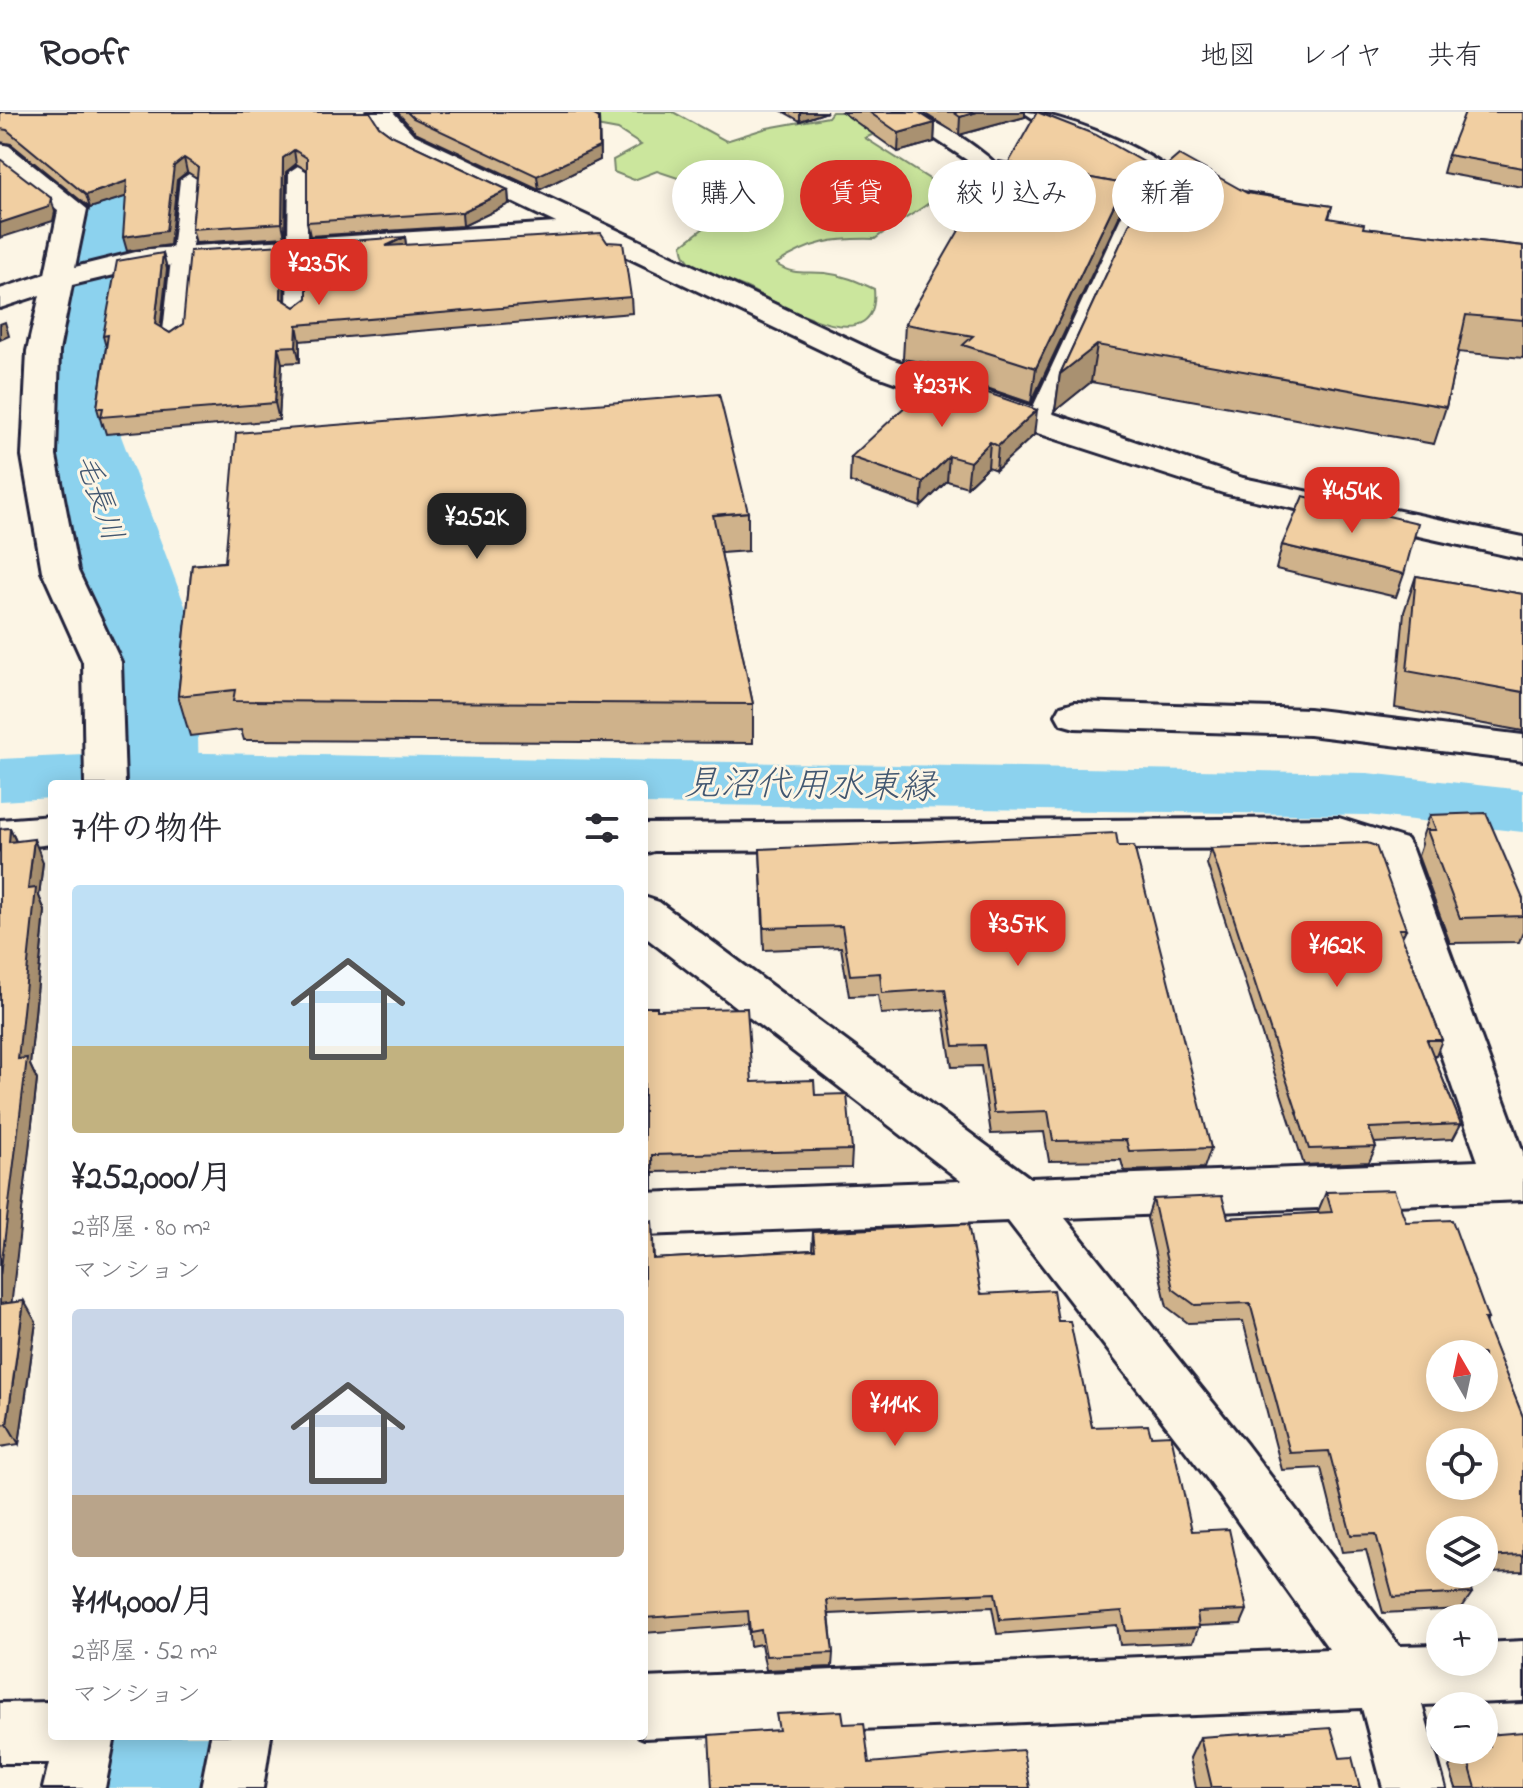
<!DOCTYPE html>
<html lang="ja">
<meta charset="utf-8">
<style>
:root{--surface:#fff;--page:#f2f2f3;--text:#2b2b33;--muted:#7c7c81;--line:#e1e1e2;--accent:#d93025}
body{margin:0;font-family:"Indie Flower","Klee One",sans-serif;background:var(--page);color:var(--text);height:100vh;display:flex;flex-direction:column;font-size:30px;white-space:nowrap}
*{box-sizing:border-box;margin:0}
p{font-size:26px;color:var(--muted)}
.icon{flex:none;width:44px;height:44px;fill:none;stroke:currentColor;stroke-width:2;stroke-linecap:round;stroke-linejoin:round}
.map{position:relative;flex:1;overflow:hidden}
.side{position:absolute;left:48px;top:668px;width:600px;height:960px;display:flex;flex-direction:column;background:var(--surface);border-radius:8px;box-shadow:0 4px 20px #0003}
.side>*{flex:none}
.top-card{position:absolute;left:672px;top:48px;width:730px;height:72px;display:flex;gap:16px}
.needle{width:52px;rotate:351deg}
.tools{position:absolute;left:1426px;top:1228px;display:grid;gap:16px}
.tools a{display:grid;place-items:center;width:72px;height:72px;border-radius:50%;background:var(--surface);box-shadow:0 4px 20px #0003;font-size:40px}
.price{position:absolute;translate:-50% -68px;padding:0 18px;border-radius:16px;background:var(--accent);color:#fff;font-size:26px;line-height:52px;filter:drop-shadow(0 2px 4px #0008)}
.price::after{content:'';position:absolute;left:50%;top:48px;width:24px;height:18px;margin-left:-12px;background:inherit;clip-path:polygon(0 0,100% 0,50% 100%)}
.price.active{background:#222;color:#fff}
ul{padding:0;list-style:none}
li{display:grid;align-content:center;gap:16px;height:424px;padding:0 24px}
li span{display:grid;place-items:center;height:248px;border-radius:8px;color:#555}
li>.icon{margin-inline-start:auto}
span .icon{width:144px;height:144px;fill:#fffc;stroke-width:1}
li b{font-size:34px}
h2{display:flex;justify-content:space-between;align-items:center;height:96px;padding:0 24px;font-size:34px}
.pill{padding:0 28px;border-radius:36px;background:var(--surface);box-shadow:0 4px 20px #0003;font-size:28px;line-height:72px}
.pill.active{background:var(--accent);color:#fff}
header{display:flex;align-items:center;gap:48px;box-sizing:border-box;height:112px;padding:0 40px;background:var(--surface);border-bottom:2px solid var(--line)}
header strong{font-size:38px}
nav{display:flex;gap:44px;margin-inline-start:auto;font-size:28px}
.map>svg:first-child{display:block}
</style>
<header>
<strong>Roofr</strong>
<nav><a>地図</a><a>レイヤ</a><a>共有</a></nav>
</header>
<div class="map">
<svg width="1523" height="1676" viewBox="0 0 1523 1676">
<rect width="100%" height="100%" fill="#fcf5e5"/>
<filter id="ink" filterUnits="userSpaceOnUse"><feTurbulence type="fractalNoise" baseFrequency=".0125" numOctaves="2"/><feDisplacementMap in="SourceGraphic" scale="16" xChannelSelector="R" yChannelSelector="G"/><feConvolveMatrix kernelMatrix="1 2 1 2 8 2 1 2 1" color-interpolation-filters="sRGB"/></filter>
<g filter="url(#ink)">
<path fill="#cbe69d" stroke="#76846c" stroke-width="2" d="M596,0H673L726,29L767,16L828,5L832,0H880L898,12L865,26L945,77C925,98 897,109 875,127C834,126 811,129 776,152C794,164 805,159 825,161C843,163 857,169 874,177C881,253 775,190 747,176C729,167 698,163 686,145C683,142 683,137 682,133L709,112L684,91L689,80L681,67L657,59L634,68L614,60L613,48L641,33L618,18L575,10Z"/>
<g fill="none" stroke-linecap="round" stroke-linejoin="round">
<path fill="#8cd2ee" fill-rule="evenodd" d="M147,640L1367,661L1523,678V720L1367,703L644,692V672H52V686L0,689V647Z"/>
<g fill="#8cd2ee" fill-rule="evenodd">
<path d="M91,0H159L139,129L121,324L196,523L199,672H95L100,523L35,324L65,129Z"/>
<path d="M69,1624H227L220,1676H60Z"/>
</g>
<defs>
<g id="service">
<path d="M895,0C927,0 963,25 988,45C1009,62 1001,68 1032,76L1034,80L1025,86L998,80L976,54Z"/>
<path d="M1023,0C1060,0 1156,39 1180,68L1142,102L1048,310L1037,317L1026,310L1124,99L1159,69L1106,36L1045,14Z"/>
<path d="M298,54L307,60V202L297,208L287,202L289,60Z"/>
<path d="M189,62L198,68L184,228L173,234L162,228L180,68Z"/>
</g>
<g id="minor">
<path d="M367,0H393L413,22L891,247L1243,366L1523,425V447L1223,381L1025,317L869,261L587,126L148,155L72,173L59,239L56,344L78,459L121,550L125,672H85L83,550L42,459L22,344L27,239L40,183L0,196V177L45,162L58,99L0,53V32L9,34L87,97L75,155L148,137L556,111L395,34L384,26Z"/>
<path d="M1075,590L1309,597L1523,623V649L1309,623L1075,616L1061,612L1056,603L1061,594Z"/>
<path d="M52,704V732L0,738V708Z"/>
<path d="M1339,706L1406,727L1412,737L1523,1040V1088L1065,1106L1247,1333L1399,1534L1440,1533V1550H1484V1531L1523,1529V1589L1422,1593L1445,1676H1383L1362,1596L644,1626L639,1624H644V1566L1329,1537L1209,1369L1008,1109L644,1123V1081L961,1069L644,824V785L659,790L1030,1066L1478,1049L1373,747L1338,736L654,739L644,742V712Z"/>
<path d="M52,1590V1624H115L105,1676H43L49,1651H0V1591Z"/>
<path d="M211,1624H271L263,1676H201Z"/>
</g>
</defs>
<use href="#service" stroke="#22223b" stroke-width="6"/>
<use href="#minor" stroke="#22223b" stroke-width="6"/>
<use href="#service" fill="#fcf5e5" fill-rule="evenodd"/>
<use href="#minor" fill="#fcf5e5" fill-rule="evenodd"/>
</g>
<g fill="#cfb28b" stroke="#22223b" stroke-width="2">
<path d="M0,0L379,14L391,23L508,78L509,92L463,114L310,124L307,110V58L296,52L286,60L285,125L196,131L192,117L197,66L187,60L177,68L170,133L127,139L126,84L90,96L11,32L0,30Z"/>
<path d="M397,0H589L599,6L600,48L539,78L415,20Z"/>
<path d="M784,0H827L800,9Z"/>
<path d="M842,0H918L935,11L934,30L898,40Z"/>
<path d="M922,0H1025V5L959,23Z"/>
<path d="M1523,0V75L1443,61L1448,43Z"/>
<path d="M1009,51L1156,57L1155,64L1332,94L1329,106L1363,116L1523,134V246L1458,240L1446,295L1434,332L1091,270L1055,299L1060,262L1147,75L1129,90L1121,88L1119,105L1031,291L960,267L961,257L903,247L905,212Z"/>
<path d="M405,125L406,133L631,185L632,201L300,229V250L282,251L279,308L106,322L103,312L102,313L97,296L106,235L103,224L163,141L167,157L160,215L170,221L183,212L282,133L285,149L284,188L295,195Z"/>
<path d="M1034,323L996,358L988,355L967,375L947,369L921,395L850,370L851,345Z"/>
<path d="M748,400V439L721,441L753,592V631L244,628L241,618L190,624L178,584L192,453Z"/>
<path d="M1282,433L1404,462L1396,485L1276,457Z"/>
<path d="M1416,464L1523,482V619L1395,596L1404,500Z"/>
<path d="M1430,703L1523,787V820L1519,830L1450,831L1418,744L1422,732L1421,728Z"/>
<path d="M10,716L16,729L43,750L39,784L45,799L30,953L37,968L11,1190L36,1210L19,1332L0,1335V717Z"/>
<path d="M1118,734L1211,1036L1204,1056L1124,1059L1121,1048L1049,1049L1044,1020L991,1022L981,954L952,955L943,898L881,902L878,883L849,884L841,835L764,838L760,737Z"/>
<path d="M1211,736L1406,817L1402,825L1442,928L1436,943H1433L1461,1012L1453,1027L1374,1031L1376,1035L1369,1050L1304,1053L1207,752Z"/>
<path d="M657,898L752,970L815,983L852,1038L851,1056L653,1060V1078L644,1080Z"/>
<path d="M1326,1080L1406,1110L1488,1207L1485,1211L1523,1305V1459L1484,1460V1418H1440L1472,1481L1461,1497L1383,1501L1366,1438L1342,1440L1321,1356L1282,1358L1243,1209L1188,1211L1167,1195L1147,1106L1153,1087L1228,1106L1319,1101L1318,1099Z"/>
<path d="M644,1107L652,1109L654,1147L812,1138L813,1120L1058,1209L1092,1315L1151,1324L1192,1419L1247,1498L1241,1512L1199,1514L1193,1530L1120,1533L1117,1513L997,1522L992,1495L829,1502L833,1541L832,1555L766,1558L761,1532L750,1534L748,1513L644,1521Z"/>
<path d="M1487,1623L1523,1676H1456L1449,1655L1463,1638H1484V1627Z"/>
<path d="M1200,1625L1340,1646L1360,1676H1196L1190,1646Z"/>
</g>
<g fill="#a99171" stroke="#22223b" stroke-width="2">
<path d="M800,0H827L800,9Z"/>
<path d="M977,0H1025V5L959,23L960,5Z"/>
<path d="M599,6L600,48L539,78L537,64Z"/>
<path d="M935,11L934,30L898,40L899,21Z"/>
<path d="M294,38L296,52L286,60L285,125L282,111L283,46Z"/>
<path d="M184,46L187,60L177,68L170,133L127,139L123,125L174,54Z"/>
<path d="M1156,57L1154,69L1129,90L1131,78Z"/>
<path d="M127,69L131,83L90,96L86,83Z"/>
<path d="M1124,72L1119,105L1031,291L1036,256Z"/>
<path d="M508,78L509,92L463,114L462,100Z"/>
<path d="M51,86L55,100L53,109L0,126V111Z"/>
<path d="M405,125L407,141L386,134Z"/>
<path d="M282,133L285,149L284,202L281,186Z"/>
<path d="M163,141L167,157L159,228L155,212Z"/>
<path d="M5,210L9,224L0,228V212Z"/>
<path d="M297,213L300,229V250L296,234Z"/>
<path d="M1097,233L1091,270L1055,299L1060,262Z"/>
<path d="M278,235L282,251L279,308L275,291Z"/>
<path d="M1037,298L1034,323L996,358L998,334Z"/>
<path d="M990,330L988,355L967,375L970,350Z"/>
<path d="M949,344L947,369L921,395L923,370Z"/>
<path d="M10,716L20,739L9,730Z"/>
<path d="M34,727L43,750L39,784L45,799L30,953L37,968L9,1213L0,1198V1164L18,947L28,777Z"/>
<path d="M652,1043L653,1078L644,1080V1063Z"/>
<path d="M24,1189L36,1210L19,1332L7,1312Z"/>
</g>
<g fill="#f1cfa2" stroke="#22223b" stroke-width="2" fill-rule="evenodd">
<path d="M0,0H370L379,14L391,23L508,78L462,100L307,110V46L294,38L283,46L282,111L192,117L198,55L184,46L174,54L166,119L123,125L127,69L86,83L7,18L0,17Z"/>
<path d="M407,0H589L599,6V35L537,64L413,6Z"/>
<path d="M869,0H918L935,11L899,21Z"/>
<path d="M953,0H977L960,5Z"/>
<path d="M1037,0L1096,23L1156,57L1131,78L1123,76L1124,72L1009,51V50Z"/>
<path d="M1465,0H1523V56L1448,43Z"/>
<path d="M1179,43L1247,81L1332,94L1328,106L1364,112L1363,116L1523,134V208L1466,203L1446,295L1097,233L1060,262L1150,68Z"/>
<path d="M0,47L51,86L49,95L0,111Z"/>
<path d="M999,49L1124,72L1036,256L963,233L973,224L905,212Z"/>
<path d="M601,121L607,130L623,131L631,185L297,213L296,234L278,235L275,291L101,305L103,296H97L108,223L103,224L117,149L163,141L155,212L170,221L183,212L190,139L282,133L281,186L295,195L307,186V132L405,125L386,134Z"/>
<path d="M938,264L1037,298L998,334L990,330L970,350L949,344L923,370L851,345Z"/>
<path d="M719,282L748,400L713,403L753,592L233,589L235,578L178,584L192,453L225,450L236,321Z"/>
<path d="M1303,384L1418,411L1404,462L1282,433Z"/>
<path d="M1416,464L1523,482V580L1407,559Z"/>
<path d="M1486,701L1523,787V804L1460,806L1427,718H1436L1430,703Z"/>
<path d="M10,716L9,730L34,727L28,777L36,776L18,947L27,946L0,1164V717Z"/>
<path d="M1116,721L1118,734H1134L1211,1036L1129,1039L1126,1028L1053,1029L1048,999L994,1001L984,933L954,934L945,877L882,881L880,861L850,863L842,814L764,816L760,737Z"/>
<path d="M1367,731L1376,734L1406,817H1399L1442,928H1427L1461,1012L1369,1016L1376,1035L1309,1037L1211,736Z"/>
<path d="M644,895H657V898L747,896L752,970L814,968L815,983L847,982L852,1038L652,1043V1060L644,1063Z"/>
<path d="M1394,1078L1406,1110L1452,1108L1488,1207H1484L1523,1305V1443L1484,1445V1418H1440V1462H1466L1472,1481L1393,1485L1376,1422L1351,1423L1329,1339L1290,1341L1250,1191L1195,1193L1173,1177L1153,1087L1222,1084L1228,1106L1332,1100L1326,1080ZM1440,1242H1484V1286H1440ZM1440,1330H1484V1374H1440Z"/>
<path d="M644,1107L652,1109L653,1147L815,1138L813,1120L968,1112L981,1182L1053,1178L1058,1209H1070L1092,1315L1148,1313L1151,1324L1171,1323L1192,1419L1229,1417L1247,1498L1197,1500L1199,1516L1126,1519L1122,1499L1000,1508L995,1481L827,1488L833,1541L766,1544L761,1518L750,1520L748,1499L644,1506Z"/>
<path d="M24,1189L7,1312L0,1313V1192Z"/>
<path d="M842,1599L844,1612L864,1611L869,1651L1023,1638L1030,1676H712L709,1623L779,1618L776,1602Z"/>
<path d="M1331,1616L1340,1646L1352,1645L1360,1676H1212L1200,1625Z"/>
<path d="M1523,1620V1676H1476L1465,1638H1484V1635L1490,1634L1487,1623Z"/>
</g>
</g>
<g text-anchor="middle" stroke-width="6" stroke-linejoin="round" paint-order="stroke">
<g font-size="30" font-style="italic" fill="#425771" stroke="#fcf5e5">
<text transform="translate(100 385) rotate(71)" y="10">毛長川</text>
</g>
<g font-size="36" font-style="italic" fill="#425771" stroke="#fcf5e5">
<text transform="translate(810 671) rotate(1)" y="13">見沼代用水東縁</text>
</g>
</g>
</svg>
<div class="tools">
<a><svg class="needle" viewBox="-14 -14 28 28"><path d="M0-13l5 13h-10z" fill="#e53935"/><path d="M0 13l5-13h-10z" fill="#7c7c81"/></svg></a>
<a><svg class="icon" aria-label="locate" viewBox="0 0 24 24"><circle cx="12" cy="12" r="6"/><path d="M12 2v4M12 18v4M2 12h4M18 12h4"/></svg></a>
<a><svg class="icon" aria-label="layers" viewBox="0 0 24 24"><path d="M12 4l9 5-9 5-9-5zM3 14l9 5 9-5"/></svg></a>
<a>+</a>
<a>−</a>
</div>
<b class="price" style="left:319px;top:195px">¥235K</b>
<b class="price" style="left:942px;top:317px">¥237K</b>
<b class="price" style="left:1352px;top:423px">¥454K</b>
<b class="price active" style="left:477px;top:449px">¥252K</b>
<b class="price" style="left:1018px;top:856px">¥357K</b>
<b class="price" style="left:1337px;top:877px">¥162K</b>
<b class="price" style="left:895px;top:1336px">¥114K</b>
<div class="top-card">
<a class="pill">購入</a>
<a class="pill active">賃貸</a>
<a class="pill">絞り込み</a>
<a class="pill">新着</a>
</div>
<section class="side">
<h2>7件の物件<svg class="icon" aria-label="filters" viewBox="0 0 24 24"><path d="M4 7h16M4 17h16"/><circle cx="9" cy="7" r="2"/><circle cx="15" cy="17" r="2"/></svg></h2>
<ul>
<li><span style="background:linear-gradient(#bfe0f5 65%,#c2b280 0)"><svg class="icon" aria-label="home" viewBox="0 0 24 24"><path d="M3 11l9-7 9 7M6 9v11h12V9"/></svg></span><div><b>¥252,000/月</b><p>2部屋 · 80 m²</p><p>マンション</p></div></li>
<li><span style="background:linear-gradient(#c9d6e8 75%,#b9a48a 0)"><svg class="icon" aria-label="home" viewBox="0 0 24 24"><path d="M3 11l9-7 9 7M6 9v11h12V9"/></svg></span><div><b>¥114,000/月</b><p>2部屋 · 52 m²</p><p>マンション</p></div></li>
</ul>
</section>
</div>
